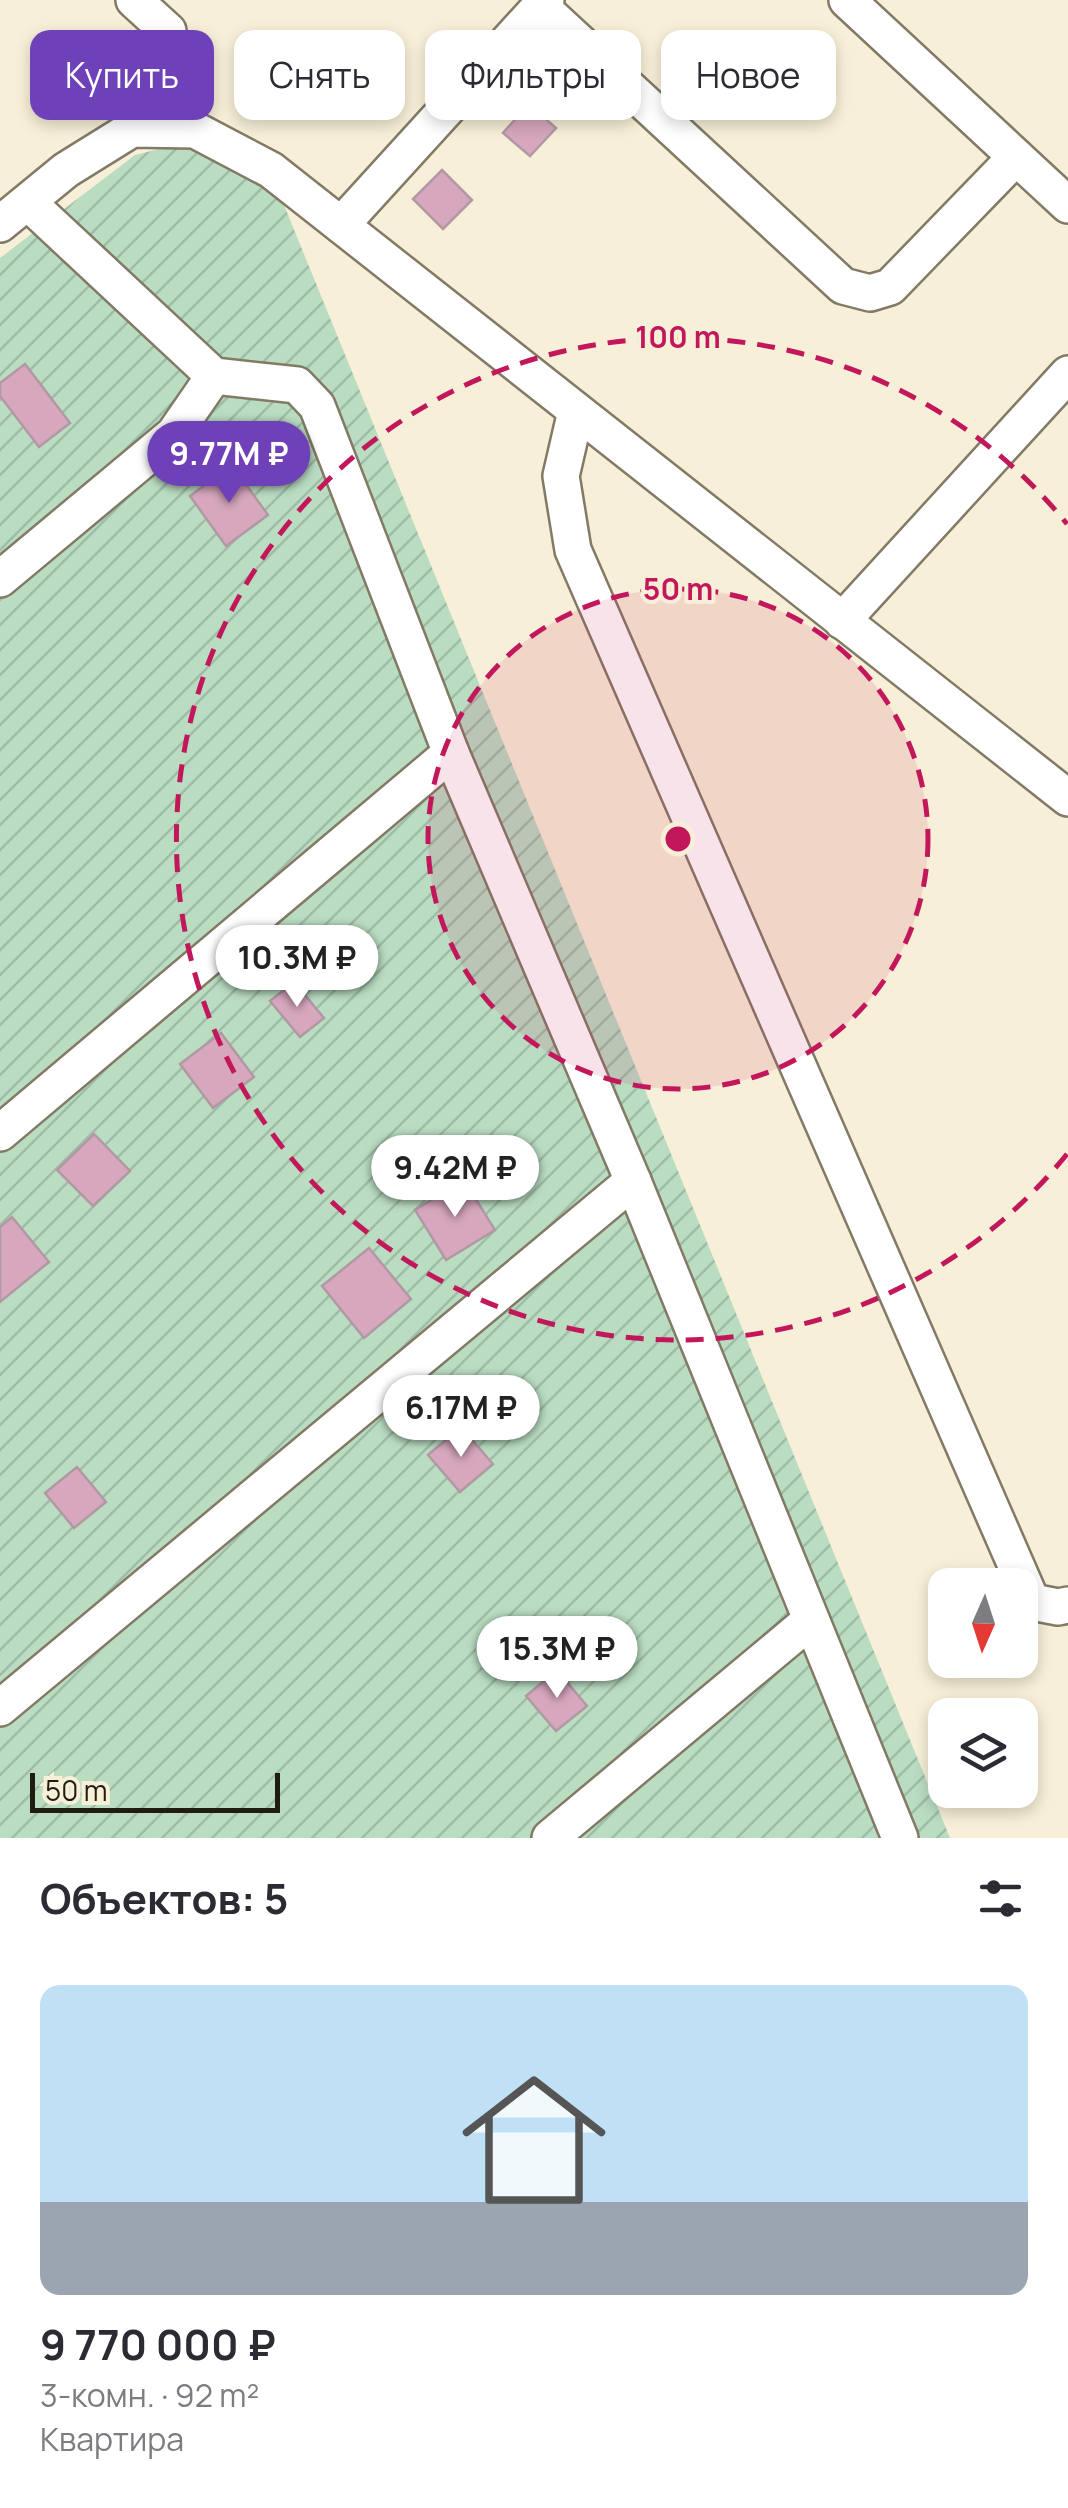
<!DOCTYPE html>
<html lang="ru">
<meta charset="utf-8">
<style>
:root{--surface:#fff;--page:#f7f7f7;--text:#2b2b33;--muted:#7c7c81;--accent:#6f41b9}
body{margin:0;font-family:Manrope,sans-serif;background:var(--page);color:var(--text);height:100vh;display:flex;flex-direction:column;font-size:38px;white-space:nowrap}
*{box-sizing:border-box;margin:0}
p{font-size:32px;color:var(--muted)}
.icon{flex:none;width:55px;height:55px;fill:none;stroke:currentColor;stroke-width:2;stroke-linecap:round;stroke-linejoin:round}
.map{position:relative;height:1838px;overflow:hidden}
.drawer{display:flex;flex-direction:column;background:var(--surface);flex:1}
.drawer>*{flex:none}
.top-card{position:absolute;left:30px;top:30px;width:1010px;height:90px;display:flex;gap:20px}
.needle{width:65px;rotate:183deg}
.buttons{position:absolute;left:928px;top:1568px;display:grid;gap:20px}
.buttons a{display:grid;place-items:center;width:110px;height:110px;border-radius:20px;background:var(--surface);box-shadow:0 5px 15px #0003;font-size:50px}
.scale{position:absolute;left:30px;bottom:25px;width:250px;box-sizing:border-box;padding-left:10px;border:5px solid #1f1c13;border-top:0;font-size:28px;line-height:35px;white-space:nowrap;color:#1f1c13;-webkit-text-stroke:8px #f7efd7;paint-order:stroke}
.price{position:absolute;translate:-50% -85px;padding:0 22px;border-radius:35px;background:#fff;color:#222;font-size:32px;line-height:65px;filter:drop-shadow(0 2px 5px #0008)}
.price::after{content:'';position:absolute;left:50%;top:60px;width:30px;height:22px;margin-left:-15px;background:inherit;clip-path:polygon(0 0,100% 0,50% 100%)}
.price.active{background:var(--accent);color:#fff}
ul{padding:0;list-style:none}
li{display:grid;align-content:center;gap:20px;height:530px;padding:0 40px}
li span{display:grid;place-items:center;height:310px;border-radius:20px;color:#555}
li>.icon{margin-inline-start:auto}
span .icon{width:180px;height:180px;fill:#fffc;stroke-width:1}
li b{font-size:42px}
h2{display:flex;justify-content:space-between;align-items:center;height:120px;padding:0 40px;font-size:42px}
.chip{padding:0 35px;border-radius:20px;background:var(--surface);box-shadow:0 5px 15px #0003;font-size:35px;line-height:90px}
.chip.active{background:var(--accent);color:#fff}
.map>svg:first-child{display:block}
</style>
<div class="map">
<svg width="1068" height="1838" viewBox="0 0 1068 1838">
<defs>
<pattern id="garden-furrows" width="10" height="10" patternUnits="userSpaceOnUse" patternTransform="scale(2.5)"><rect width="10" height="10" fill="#baddc2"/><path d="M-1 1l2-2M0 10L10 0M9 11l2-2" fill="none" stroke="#9fbda6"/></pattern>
</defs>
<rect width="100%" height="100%" fill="#f7efd7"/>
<path fill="url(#garden-furrows)" d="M187,142L275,183L950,1838H0V258L135,155Z"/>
<g fill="#d7a7bd" stroke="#b199a4" stroke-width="2.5">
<path d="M529,104L556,128L530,156L503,133Z"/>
<path d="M442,170L472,200L443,229L413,199Z"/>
<path d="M25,364L70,423L39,447L0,396V383Z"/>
<path d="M232,465L268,515L226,546L190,496Z"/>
<path d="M294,982L324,1018L300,1037L270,1001Z"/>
<path d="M221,1033L254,1077L213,1108L180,1064Z"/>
<path d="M94,1134L130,1171L93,1206L57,1170Z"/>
<path d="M464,1180L495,1230L446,1260L415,1210Z"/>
<path d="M12,1217L49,1262L0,1302V1227Z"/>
<path d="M369,1248L411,1299L364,1338L322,1286Z"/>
<path d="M461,1427L493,1464L460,1492L428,1455Z"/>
<path d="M77,1467L106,1502L74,1528L45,1493Z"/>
<path d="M557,1670L587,1706L556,1731L526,1696Z"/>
</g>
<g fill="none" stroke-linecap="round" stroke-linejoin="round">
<defs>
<g id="minor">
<path d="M847,0L1068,205"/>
<path d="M540,6L843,286L870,293L890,287L1016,157"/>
<path d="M132,129L170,76L168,31L134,0"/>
<path d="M34,208L214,376L297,385L317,406L451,753L633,1181L900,1838"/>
<path d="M0,224L66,170L132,129L195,130L271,170L1068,798"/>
<path d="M341,225L546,0"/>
<path d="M576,411L561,476L573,550L1032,1602L1058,1607L1068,1605"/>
<path d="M0,579L174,434L214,376"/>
<path d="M842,621L1068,374"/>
<path d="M0,1133L451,753"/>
<path d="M0,1708L633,1181"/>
<path d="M550,1838L811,1620"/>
</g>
</defs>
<use href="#minor" stroke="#827a65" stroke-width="40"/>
<use href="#minor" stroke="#fff" stroke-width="35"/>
</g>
<circle cx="678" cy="839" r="250" fill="#c2185b" fill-opacity=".12"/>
<g fill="none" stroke="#c2185b" stroke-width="5" stroke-dasharray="18 12">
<circle cx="678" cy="839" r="250"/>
<path d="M1067 1154A501 501 0 1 1 1067 524"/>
</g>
<circle cx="678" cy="839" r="15" fill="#c2185b" stroke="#f7efd7" stroke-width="5"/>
<g font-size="30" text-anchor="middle" font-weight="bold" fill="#c2185b" stroke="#f7efd7" stroke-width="8" stroke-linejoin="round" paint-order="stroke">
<text x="678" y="348">100 m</text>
<text x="678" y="600">50 m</text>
</g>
</svg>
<div class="buttons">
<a><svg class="needle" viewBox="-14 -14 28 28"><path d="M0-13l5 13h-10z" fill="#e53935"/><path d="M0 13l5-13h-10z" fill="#7c7c81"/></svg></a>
<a><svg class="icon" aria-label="layers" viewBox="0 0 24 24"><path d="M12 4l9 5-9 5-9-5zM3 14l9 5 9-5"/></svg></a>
</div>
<div class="scale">50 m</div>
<b class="price active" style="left:229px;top:506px">9.77M ₽</b>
<b class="price" style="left:297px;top:1010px">10.3M ₽</b>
<b class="price" style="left:455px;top:1220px">9.42M ₽</b>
<b class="price" style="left:461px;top:1460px">6.17M ₽</b>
<b class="price" style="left:557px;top:1701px">15.3M ₽</b>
<div class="top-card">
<a class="chip active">Купить</a>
<a class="chip">Снять</a>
<a class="chip">Фильтры</a>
<a class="chip">Новое</a>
</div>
</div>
<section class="drawer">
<h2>Объектов: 5<svg class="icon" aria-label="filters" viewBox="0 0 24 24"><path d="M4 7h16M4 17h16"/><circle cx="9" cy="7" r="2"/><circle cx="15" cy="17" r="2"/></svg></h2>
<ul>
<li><span style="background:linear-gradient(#bfe0f5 70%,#9aa5b1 0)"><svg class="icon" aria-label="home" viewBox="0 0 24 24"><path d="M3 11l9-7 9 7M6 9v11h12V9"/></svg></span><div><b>9 770 000 ₽</b><p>3-комн. · 92 m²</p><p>Квартира</p></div></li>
</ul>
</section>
